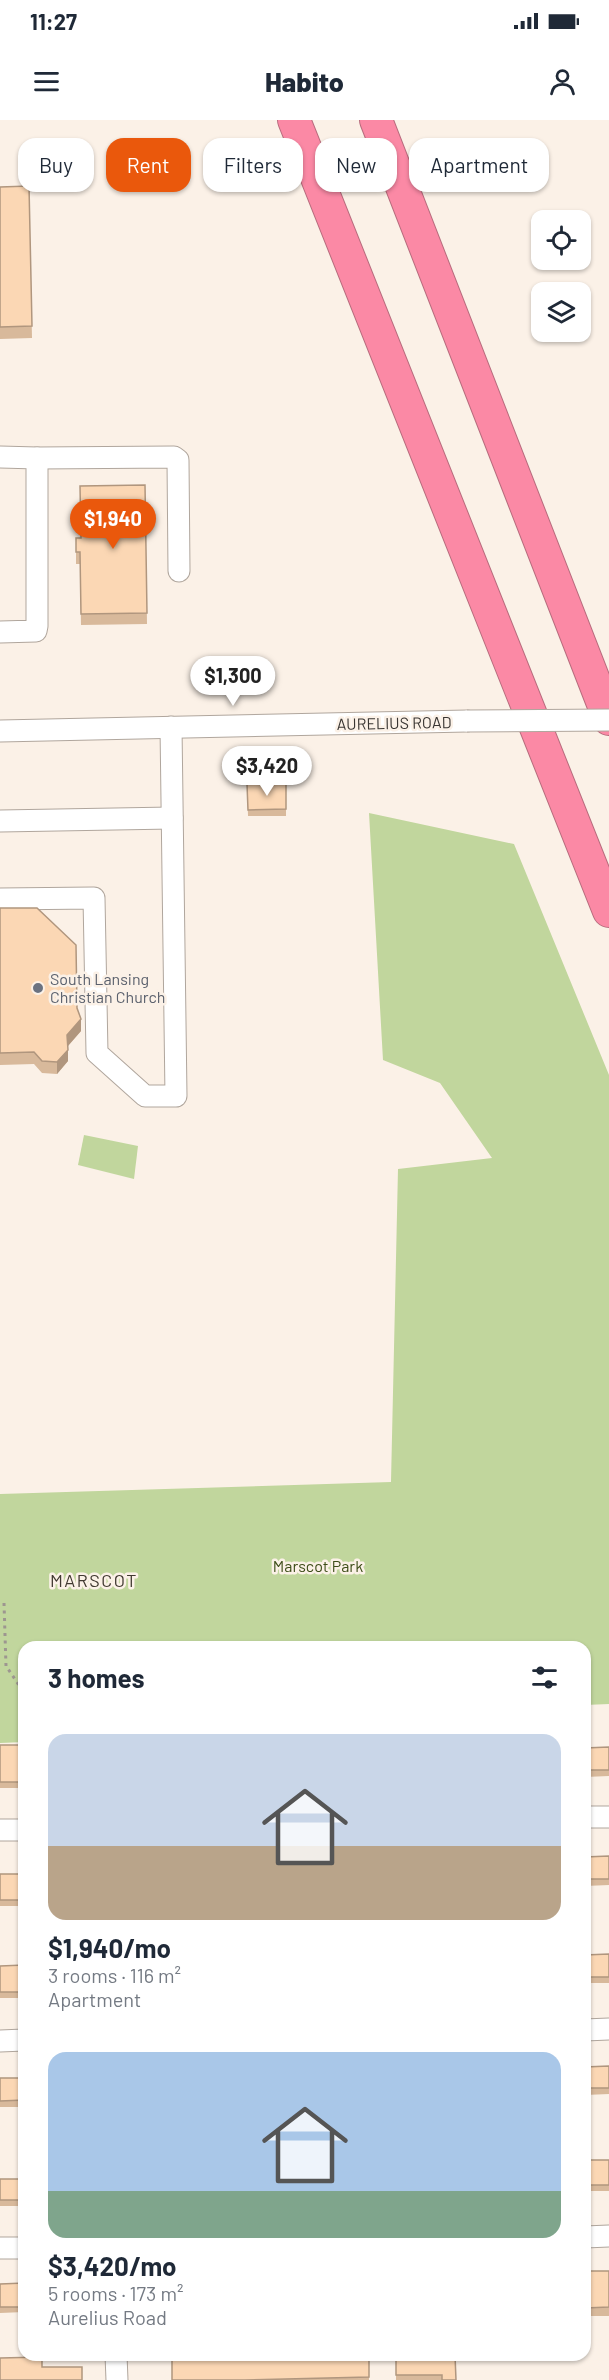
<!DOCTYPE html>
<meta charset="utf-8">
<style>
:root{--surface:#fff;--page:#f6f6f7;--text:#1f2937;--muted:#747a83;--accent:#ea580c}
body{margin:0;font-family:Barlow,sans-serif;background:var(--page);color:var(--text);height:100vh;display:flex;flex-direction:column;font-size:22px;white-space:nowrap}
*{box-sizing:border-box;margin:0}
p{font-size:20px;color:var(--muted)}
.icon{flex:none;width:33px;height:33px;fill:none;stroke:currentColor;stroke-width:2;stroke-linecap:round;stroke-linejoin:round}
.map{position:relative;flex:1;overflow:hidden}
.panel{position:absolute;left:18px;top:1521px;width:573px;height:720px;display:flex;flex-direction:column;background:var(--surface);border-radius:18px;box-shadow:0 2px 4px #0004}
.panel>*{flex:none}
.banner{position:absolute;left:18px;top:18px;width:573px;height:54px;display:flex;gap:12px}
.tools{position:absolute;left:531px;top:90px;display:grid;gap:12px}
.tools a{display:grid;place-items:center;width:60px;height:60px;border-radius:12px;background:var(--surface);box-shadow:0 2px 4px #0004;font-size:30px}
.price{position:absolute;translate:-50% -51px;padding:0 14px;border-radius:21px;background:#fff;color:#222;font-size:20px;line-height:39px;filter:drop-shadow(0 2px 3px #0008)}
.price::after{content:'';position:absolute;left:50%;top:36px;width:18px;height:14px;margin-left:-9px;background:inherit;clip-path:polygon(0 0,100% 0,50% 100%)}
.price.current{background:var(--accent);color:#fff}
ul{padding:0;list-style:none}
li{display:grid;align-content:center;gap:12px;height:318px;padding:0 30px}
li span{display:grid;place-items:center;height:186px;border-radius:18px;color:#555}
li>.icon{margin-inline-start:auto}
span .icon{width:108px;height:108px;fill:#fffc;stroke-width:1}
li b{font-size:26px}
h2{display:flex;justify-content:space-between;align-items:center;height:72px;padding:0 30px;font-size:26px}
.pill{padding:0 21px;border-radius:18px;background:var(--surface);box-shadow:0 2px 4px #0004;font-size:21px;line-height:54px}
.pill.current{background:var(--accent);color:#fff}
.status{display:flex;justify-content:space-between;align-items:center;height:42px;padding:0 30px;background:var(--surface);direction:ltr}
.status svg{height:16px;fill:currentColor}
header{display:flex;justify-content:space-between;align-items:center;height:78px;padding:0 30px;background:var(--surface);font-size:27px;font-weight:800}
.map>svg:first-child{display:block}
</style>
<div class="status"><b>11:27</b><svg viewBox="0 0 49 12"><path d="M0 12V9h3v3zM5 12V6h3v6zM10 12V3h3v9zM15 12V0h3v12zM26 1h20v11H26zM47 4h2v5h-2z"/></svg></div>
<header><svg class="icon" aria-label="menu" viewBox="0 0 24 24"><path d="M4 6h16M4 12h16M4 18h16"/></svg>Habito<svg class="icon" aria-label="person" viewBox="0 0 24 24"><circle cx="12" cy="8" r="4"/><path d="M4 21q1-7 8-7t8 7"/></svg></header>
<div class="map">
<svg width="609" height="2260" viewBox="0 0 609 2260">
<rect width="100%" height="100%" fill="#fbf1e7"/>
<g fill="#c1d69d">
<path d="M369,693L514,724L609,955V1584L585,1585V1527H24V1622L0,1623V1374L391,1362L398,1049L492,1038L440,963L383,940Z"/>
<path d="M84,1015L138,1026L134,1059L78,1045Z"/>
</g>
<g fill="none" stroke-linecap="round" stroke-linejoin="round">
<defs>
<g id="minor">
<path d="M0,337L37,338V506L36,511L0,512"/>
<path d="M37,338L174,337L178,340L179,451"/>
<path d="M0,611L467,601"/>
<path d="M0,701L172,698"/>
<path d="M0,779L94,778L97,933L145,976H176L171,607"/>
<path d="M585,1697H609"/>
<path d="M0,1710H24"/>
<path d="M585,1910L609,1909"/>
<path d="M0,1921L24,1920"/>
<path d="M585,2117L609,2116"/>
<path d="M0,2128H24"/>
<path d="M116,2235L117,2260"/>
</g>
<g id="highway">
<path d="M294,0L609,791"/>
<path d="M376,0L609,599"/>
</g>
</defs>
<use href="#minor" stroke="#b0a69d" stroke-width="23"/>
<use href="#highway" stroke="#b76c7d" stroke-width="34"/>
<path stroke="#9d9690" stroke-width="3" stroke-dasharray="3 4.5" stroke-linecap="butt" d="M4,1483L6,1546L21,1568L24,1569"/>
<use href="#minor" stroke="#fff" stroke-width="21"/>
<use href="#highway" stroke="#fb89a5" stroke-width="32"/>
<defs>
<path id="minor-bridge" d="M467,601L609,600"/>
</defs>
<use href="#minor-bridge" stroke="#b0a69d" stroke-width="23" stroke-linecap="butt"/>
<use href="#minor-bridge" stroke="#fff" stroke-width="21"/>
</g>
<g fill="#d8b99b">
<path d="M29,66L32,218L0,219V67Z"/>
<path d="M145,365L147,504L81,505L80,444H76V430L81,418Z"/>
<path d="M247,664H286V696H248Z"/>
<path d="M0,788L77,888L81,911L68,926V941L57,954L42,953L34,944L0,945Z"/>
<path d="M0,1625L20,1632H24V1668H0Z"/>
<path d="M609,1627V1656L585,1657V1628Z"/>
<path d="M609,1736V1765L585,1766V1737Z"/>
<rect x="0" y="1754" width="24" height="32"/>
<path d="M609,1834V1863H585V1835Z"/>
<path d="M24,1845V1878H0V1846Z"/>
<path d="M609,1946V1974L585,1975V1947Z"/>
<rect x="0" y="1958" width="24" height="29"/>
<rect x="585" y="2040" width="24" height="31"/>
<path d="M0,2059H24V2082H22V2086H0Z"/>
<rect x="585" y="2151" width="24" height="45"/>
<path d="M24,2163V2192L0,2193V2164Z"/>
<path d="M369,2235V2260H172Z"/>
<path d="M396,2235L456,2260H396Z"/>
</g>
<g fill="#b0967e">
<path d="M81,899V911L67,927V915Z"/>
<path d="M68,930V941L57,954V942Z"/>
</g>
<g fill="#fbd7b4" stroke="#b0967e" stroke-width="1.5">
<path d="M29,66L32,206L0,207V67Z"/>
<path d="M145,365L147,493L81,494L80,432H76V418H81L80,366Z"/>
<path d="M247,664H286V689L248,690Z"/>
<path d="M0,788H37L76,825L77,888L81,899L67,915L68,930L57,942L42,941L34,932L0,933Z"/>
<path d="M0,1625H20V1632H24V1662H0Z"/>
<path d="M609,1627V1650H585V1628Z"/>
<path d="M609,1736V1759H585V1737Z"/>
<rect x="0" y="1754" width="24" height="26"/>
<path d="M609,1834V1857H585V1835Z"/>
<path d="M24,1845V1872H0V1846Z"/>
<path d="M609,1946V1968H585V1947Z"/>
<path d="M0,1958H24V1980L0,1981Z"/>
<rect x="585" y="2040" width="24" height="25"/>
<path d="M0,2059H24V2076H22V2080H0Z"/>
<path d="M585,2151H609V2187L585,2188Z"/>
<path d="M24,2163V2187H0V2164Z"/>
<path d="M253,2235H369V2257L245,2260H172V2237Z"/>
<path d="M396,2235H455L456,2260H442V2255H396Z"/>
<path d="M42,2237V2247H82V2260H0V2238Z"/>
</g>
<circle fill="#6b7280" stroke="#fbf1e7" stroke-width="2" cx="38" cy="868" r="6"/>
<g text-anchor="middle" stroke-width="5" stroke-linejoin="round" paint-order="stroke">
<g font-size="16" fill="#393532" stroke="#fbf1e7">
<text transform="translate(394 603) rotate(-1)" y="6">AURELIUS ROAD</text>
</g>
<g font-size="16" fill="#5b616d" stroke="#fbf1e7" text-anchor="start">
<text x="50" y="865">South Lansing<tspan x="50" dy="18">Christian Church</tspan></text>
</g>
<g font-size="16" fill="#3d4d18" stroke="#fbf1e7">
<text x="318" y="1452">Marscot Park</text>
</g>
<g font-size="18" letter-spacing="1.5" fill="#413931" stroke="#fbf1e7">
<text x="94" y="1467">MARSCOT</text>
</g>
</g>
</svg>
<div class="tools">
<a><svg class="icon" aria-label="locate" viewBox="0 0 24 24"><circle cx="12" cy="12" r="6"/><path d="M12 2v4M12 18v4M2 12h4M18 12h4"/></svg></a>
<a><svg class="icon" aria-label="layers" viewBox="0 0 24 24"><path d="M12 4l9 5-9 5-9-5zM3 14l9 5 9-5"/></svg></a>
</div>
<b class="price current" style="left:113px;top:430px">$1,940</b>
<b class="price" style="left:233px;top:587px">$1,300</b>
<b class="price" style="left:267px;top:677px">$3,420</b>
<div class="banner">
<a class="pill">Buy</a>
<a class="pill current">Rent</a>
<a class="pill">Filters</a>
<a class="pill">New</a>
<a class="pill">Apartment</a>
</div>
<section class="panel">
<h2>3 homes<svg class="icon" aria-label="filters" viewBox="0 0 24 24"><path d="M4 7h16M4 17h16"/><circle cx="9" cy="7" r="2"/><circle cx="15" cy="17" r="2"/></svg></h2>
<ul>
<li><span style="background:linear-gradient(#c9d6e8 60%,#b9a48a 0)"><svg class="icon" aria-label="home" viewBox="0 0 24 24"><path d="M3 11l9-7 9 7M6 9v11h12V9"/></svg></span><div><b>$1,940/mo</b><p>3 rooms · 116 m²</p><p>Apartment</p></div></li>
<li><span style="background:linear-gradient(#a9c7e8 75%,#7fa58c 0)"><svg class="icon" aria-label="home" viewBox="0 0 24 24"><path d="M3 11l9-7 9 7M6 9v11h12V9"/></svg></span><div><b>$3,420/mo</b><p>5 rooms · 173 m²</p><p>Aurelius Road</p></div></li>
</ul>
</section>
</div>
